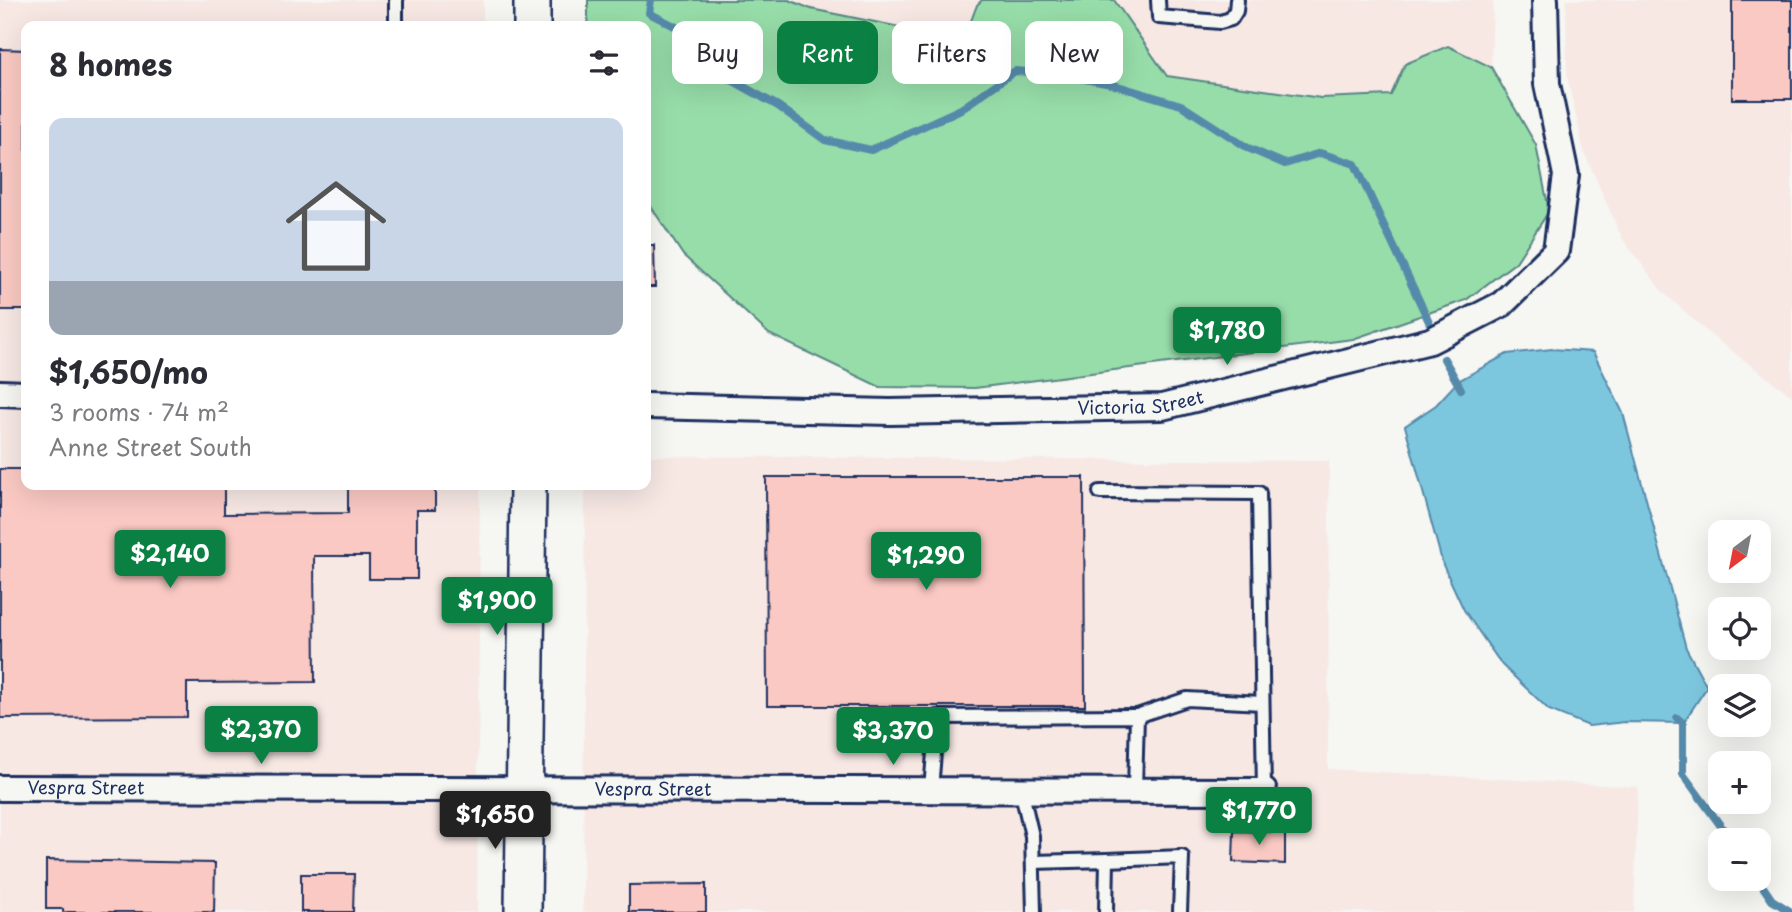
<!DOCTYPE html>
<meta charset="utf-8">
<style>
:root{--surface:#fff;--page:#f7f7f7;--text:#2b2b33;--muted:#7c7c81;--line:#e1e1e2;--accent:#0b8043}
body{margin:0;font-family:"Playpen Sans",sans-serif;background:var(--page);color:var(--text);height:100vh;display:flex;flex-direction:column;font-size:26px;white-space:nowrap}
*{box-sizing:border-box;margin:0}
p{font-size:23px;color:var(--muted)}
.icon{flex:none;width:38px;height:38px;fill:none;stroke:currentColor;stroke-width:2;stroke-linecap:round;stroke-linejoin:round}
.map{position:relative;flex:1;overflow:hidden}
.drawer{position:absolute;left:21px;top:21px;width:630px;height:469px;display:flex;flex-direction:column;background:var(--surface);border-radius:14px;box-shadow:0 7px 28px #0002}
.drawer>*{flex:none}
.guide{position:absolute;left:672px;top:21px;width:665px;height:63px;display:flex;gap:14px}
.needle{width:46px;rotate:212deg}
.fabs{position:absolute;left:1708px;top:520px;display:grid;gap:14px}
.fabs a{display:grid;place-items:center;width:63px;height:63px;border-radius:14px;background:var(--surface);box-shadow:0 7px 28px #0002;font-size:35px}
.price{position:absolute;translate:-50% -60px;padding:0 16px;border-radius:7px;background:var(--accent);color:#fff;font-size:23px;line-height:46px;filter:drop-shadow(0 2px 4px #0008)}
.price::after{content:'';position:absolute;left:50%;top:42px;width:21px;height:16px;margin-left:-10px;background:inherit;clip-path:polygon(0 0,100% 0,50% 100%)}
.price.current{background:#222;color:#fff}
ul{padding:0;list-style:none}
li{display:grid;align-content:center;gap:14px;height:371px;padding:0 28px}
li+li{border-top:2px solid var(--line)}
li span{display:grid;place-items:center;height:217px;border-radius:14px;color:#555}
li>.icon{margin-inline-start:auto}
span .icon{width:126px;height:126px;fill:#fffc;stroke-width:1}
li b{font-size:30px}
h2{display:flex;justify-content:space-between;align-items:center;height:84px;padding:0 28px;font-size:30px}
.pill{padding:0 24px;border-radius:14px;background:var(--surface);box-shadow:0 7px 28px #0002;font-size:24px;line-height:63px}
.pill.current{background:var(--accent);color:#fff}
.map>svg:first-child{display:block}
</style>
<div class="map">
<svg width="1792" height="912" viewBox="0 0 1792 912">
<rect width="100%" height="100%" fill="#f6f6f2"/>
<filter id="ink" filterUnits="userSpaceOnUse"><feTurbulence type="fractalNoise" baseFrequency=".0143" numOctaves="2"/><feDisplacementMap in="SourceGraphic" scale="14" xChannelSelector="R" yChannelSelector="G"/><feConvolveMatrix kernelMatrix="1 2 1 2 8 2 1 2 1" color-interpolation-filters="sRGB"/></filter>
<g filter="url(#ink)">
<g fill="#f7e8e4">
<path d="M0,0H483V26H26V485H480L477,912H0Z"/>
<path d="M789,0H982L977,5L957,58L932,56Z"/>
<path d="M1114,0H1493L1491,67L1448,46L1405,64L1391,95L1321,98L1167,76Z"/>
<path d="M1566,0H1792V396L1713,337L1662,291L1622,238L1584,152L1567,76Z"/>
<path d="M646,456L1329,461L1328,769L1638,787L1634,912H583L585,485H646Z"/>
</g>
<path fill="#97dda9" stroke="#598684" stroke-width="2" d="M588,0H789L811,9L919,31L932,56L957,58L977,5L982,0H1114L1167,76L1321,98L1391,95L1405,64L1448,46L1491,67L1536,145L1549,211L1516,262L1466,300L1353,339L975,388L880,387L769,334L683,255L646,199V26H588Z"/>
<path fill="#7dc7de" stroke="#568aab" stroke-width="2" d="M1552,349L1593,352L1623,413L1686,648L1707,687L1683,723L1625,722L1589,726L1549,710L1502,665L1464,610L1443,565L1405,426L1436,405L1458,381L1507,354Z"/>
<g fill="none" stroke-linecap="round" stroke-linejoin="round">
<g stroke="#568aab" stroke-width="8">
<path d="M651,0L649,13L694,36L728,78L778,106L825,140L871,150L961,109L1015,71L1064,75L1111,84L1181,105L1248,148L1285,164L1320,153L1355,164L1432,328"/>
<path d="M1444,359L1461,389"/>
<path d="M1677,718L1683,723V774L1731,840"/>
<path d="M1757,878L1772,900L1791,912"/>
</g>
</g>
<g fill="#fac9c3" stroke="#1b2f5e" stroke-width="2">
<rect x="1732" y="0" width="60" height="99"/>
<path d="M0,49L26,50V310H0Z"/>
<path d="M646,245H654L655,287H646Z"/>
<path d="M0,469H26V485H224V514L348,513V485H435V510H417V579H369V556H314L315,682L187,683V717L0,718Z"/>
<path d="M766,477H1084L1085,706H767Z"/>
<path d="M1234,831L1285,832V864L1233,862Z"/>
<path d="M46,860L215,863L214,912H63V909H46Z"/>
<path d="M301,874H354L353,912H301Z"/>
<path d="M706,884V912H629V885Z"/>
</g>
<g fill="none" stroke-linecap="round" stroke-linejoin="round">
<defs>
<g id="lane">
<path d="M1158,0L1159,17L1220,22L1231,19L1236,11L1237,0"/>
<path d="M396,26V0"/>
<path d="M1100,492L1259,493L1264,791"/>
<path d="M1137,716L1187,699L1262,703"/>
<path d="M931,789L937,717L1137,716L1135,789"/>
<path d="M1021,789L1032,836L1034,912"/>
<path d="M1107,860L1182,857L1180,912"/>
<path d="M1033,862L1107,860L1106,912"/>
</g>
<g id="street">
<path d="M0,393L26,394"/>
<path id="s1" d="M646,406L890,412L1162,407L1430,341L1502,304L1556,251L1566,175L1547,84L1545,0"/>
<path id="s2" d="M0,788L1264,791"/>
</g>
<g id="secondary">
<path d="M532,26V0"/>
<path d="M523,912L528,485"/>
</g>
</defs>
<use href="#lane" stroke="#1b2f5e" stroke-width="18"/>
<use href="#street" stroke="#1b2f5e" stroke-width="30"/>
<use href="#secondary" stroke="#1b2f5e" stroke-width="40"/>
<use href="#lane" stroke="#f6f6f2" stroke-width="12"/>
<use href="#street" stroke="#f6f6f2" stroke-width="24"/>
<use href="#secondary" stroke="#f6f6f2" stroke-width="35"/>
</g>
</g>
<g text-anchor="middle" stroke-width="7" stroke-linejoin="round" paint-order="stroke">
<g font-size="18" fill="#1b2f5e" stroke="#f6f6f2">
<text dy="6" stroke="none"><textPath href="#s1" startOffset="495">Victoria Street</textPath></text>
<text dy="6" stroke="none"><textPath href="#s2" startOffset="86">Vespra Street</textPath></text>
<text dy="6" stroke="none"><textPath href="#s2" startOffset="653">Vespra Street</textPath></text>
</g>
</g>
</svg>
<div class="fabs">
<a><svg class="needle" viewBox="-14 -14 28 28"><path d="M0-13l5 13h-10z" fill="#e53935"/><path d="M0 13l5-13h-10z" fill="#7c7c81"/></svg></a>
<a><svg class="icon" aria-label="locate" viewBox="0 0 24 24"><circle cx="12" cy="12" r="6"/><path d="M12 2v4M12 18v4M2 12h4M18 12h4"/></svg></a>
<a><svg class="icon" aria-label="layers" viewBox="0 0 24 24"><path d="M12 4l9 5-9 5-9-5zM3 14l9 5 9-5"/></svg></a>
<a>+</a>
<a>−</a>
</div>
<b class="price" style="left:1227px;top:367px">$1,780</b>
<b class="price" style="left:170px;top:590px">$2,140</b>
<b class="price" style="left:926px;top:592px">$1,290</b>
<b class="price" style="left:497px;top:637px">$1,900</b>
<b class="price" style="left:261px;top:766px">$2,370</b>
<b class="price" style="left:893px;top:767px">$3,370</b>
<b class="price" style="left:1259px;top:847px">$1,770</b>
<b class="price current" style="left:495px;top:851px">$1,650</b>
<div class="guide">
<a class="pill">Buy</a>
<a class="pill current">Rent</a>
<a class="pill">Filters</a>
<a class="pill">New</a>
</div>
<section class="drawer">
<h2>8 homes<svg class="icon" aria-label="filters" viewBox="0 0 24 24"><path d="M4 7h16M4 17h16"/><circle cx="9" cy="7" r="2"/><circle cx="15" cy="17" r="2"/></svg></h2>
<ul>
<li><span style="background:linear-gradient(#c9d6e8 75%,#9aa5b1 0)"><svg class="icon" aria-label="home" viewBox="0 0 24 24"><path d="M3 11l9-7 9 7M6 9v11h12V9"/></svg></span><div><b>$1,650/mo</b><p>3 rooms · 74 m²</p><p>Anne Street South</p></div></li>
</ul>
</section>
</div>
